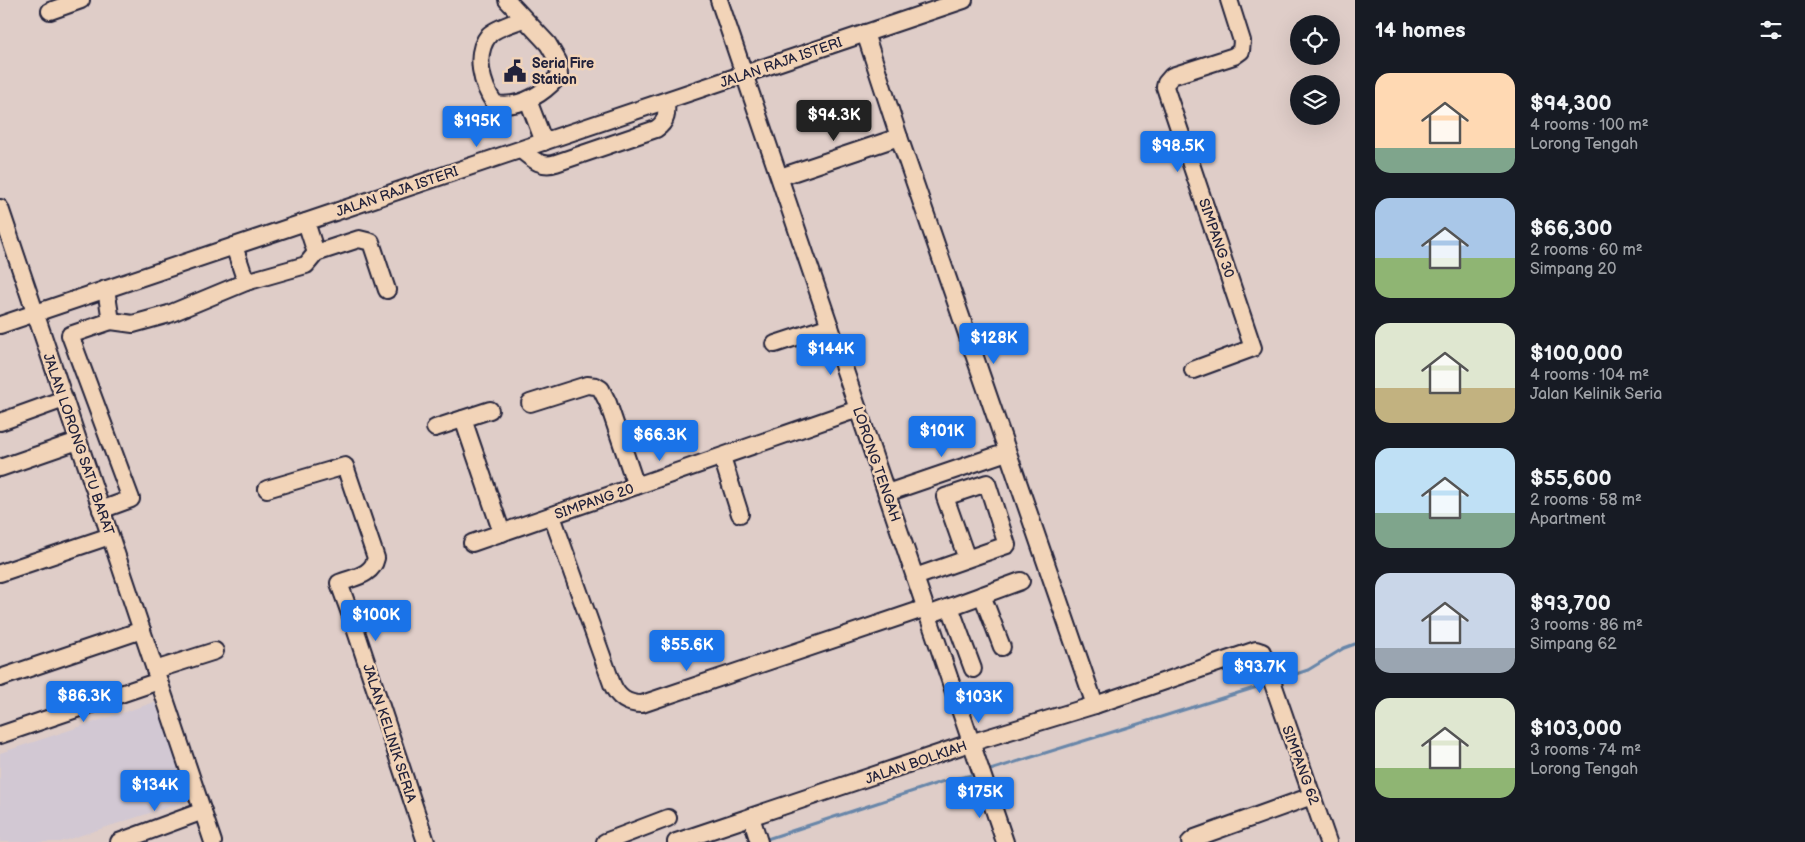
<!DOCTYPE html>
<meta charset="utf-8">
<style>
:root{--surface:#171b24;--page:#242831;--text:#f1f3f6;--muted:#9ea1a6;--accent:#1a73e8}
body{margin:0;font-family:"Balsamiq Sans",sans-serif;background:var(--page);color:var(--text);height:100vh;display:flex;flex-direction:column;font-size:19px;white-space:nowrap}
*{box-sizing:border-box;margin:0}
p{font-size:16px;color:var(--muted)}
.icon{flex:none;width:28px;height:28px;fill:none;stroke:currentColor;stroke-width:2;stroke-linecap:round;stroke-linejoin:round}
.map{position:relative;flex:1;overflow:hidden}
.side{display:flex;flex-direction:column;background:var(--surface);width:450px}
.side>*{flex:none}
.tools{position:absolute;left:1290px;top:15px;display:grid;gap:10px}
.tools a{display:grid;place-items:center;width:50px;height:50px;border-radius:50%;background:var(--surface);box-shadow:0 5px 20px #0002;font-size:25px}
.price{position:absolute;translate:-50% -42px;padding:0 11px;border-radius:5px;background:var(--accent);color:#fff;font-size:16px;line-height:32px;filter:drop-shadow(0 1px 2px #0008)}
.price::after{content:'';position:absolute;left:50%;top:30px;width:15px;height:11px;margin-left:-8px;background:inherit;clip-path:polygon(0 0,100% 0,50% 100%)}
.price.current{background:#222;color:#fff}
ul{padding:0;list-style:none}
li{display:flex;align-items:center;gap:15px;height:125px;padding:0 20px}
li span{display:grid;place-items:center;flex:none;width:140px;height:100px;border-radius:15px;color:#555}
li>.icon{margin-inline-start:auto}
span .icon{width:60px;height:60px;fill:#fffc;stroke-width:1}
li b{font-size:21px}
h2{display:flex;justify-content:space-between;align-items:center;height:60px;padding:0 20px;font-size:21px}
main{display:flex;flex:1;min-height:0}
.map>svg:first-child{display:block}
</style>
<main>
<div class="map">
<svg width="1355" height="842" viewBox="0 0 1355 842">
<rect width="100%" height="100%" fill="#dfcdc8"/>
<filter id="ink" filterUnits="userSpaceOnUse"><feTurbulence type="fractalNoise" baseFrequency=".02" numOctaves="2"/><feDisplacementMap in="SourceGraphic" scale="10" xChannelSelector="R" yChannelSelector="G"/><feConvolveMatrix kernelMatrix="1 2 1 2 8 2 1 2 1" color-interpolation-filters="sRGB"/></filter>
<g filter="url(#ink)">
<path fill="#d2c8d3" d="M155,702L190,800L60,842H0V753Z"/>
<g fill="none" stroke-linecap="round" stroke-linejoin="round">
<g stroke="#6886a9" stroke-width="3">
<path d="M1278,680L1308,670L1344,648L1355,644"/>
<path d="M987,771L1267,684"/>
<path d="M764,840L941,782L976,774"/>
</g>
<defs>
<g id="minor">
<path d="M507,0L548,44L558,61L559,76C542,95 521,108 495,104C482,86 473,54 489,35C494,29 515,22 524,19"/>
<path d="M719,0C814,281 909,562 1005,842"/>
<path d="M50,11L81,0"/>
<path d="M865,33L899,137L1095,705"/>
<path d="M528,100L544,142"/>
<path d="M521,150C532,159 541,168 556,163L656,129C667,122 667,113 666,101"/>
<path d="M780,177L899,137"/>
<path d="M0,208L213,842"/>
<path d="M306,222L316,253"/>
<path d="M234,246L246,282"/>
<path d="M111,321L133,324L169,314L246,282L306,265L316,253L359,239L371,242L387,290"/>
<path d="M0,325L964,0"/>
<path d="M775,344L830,326"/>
<path d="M1193,370L1253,348L1165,87L1166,83L1172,76L1234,56L1241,51L1242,41L1229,0"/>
<path d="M530,403L587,385L596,386L601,389L608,403L636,486"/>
<path d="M463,419L502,533"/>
<path d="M0,422L64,399"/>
<path d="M435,428L490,410"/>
<path d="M722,457L740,514"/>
<path d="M0,468L78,441"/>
<path d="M267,489L345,466L376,558C372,576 354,577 339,583L351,616L426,842"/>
<path d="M887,493L1007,452"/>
<path d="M101,510L131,499L70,335L111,321L106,289"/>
<path d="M552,516L612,684C618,698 627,704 642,704L926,608"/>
<path d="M472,543L858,409"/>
<path d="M0,573L110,536"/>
<path d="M915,577L1007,545L987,483L945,497L967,559"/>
<path d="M982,595L1002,647"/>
<path d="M950,607L973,669"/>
<path d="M928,615L1021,581"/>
<path d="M155,670L215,651"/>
<path d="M0,678L142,630"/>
<path d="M0,735L159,681"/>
<path d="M751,817L759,842"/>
<path d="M119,842L203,811"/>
<path d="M605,842L668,818"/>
<path d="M676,842L970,743L1095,705L1256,650L1262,652L1328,842"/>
<path d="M1190,842L1195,838L1312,796"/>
</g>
</defs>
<use href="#minor" stroke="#22223b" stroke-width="20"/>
<use href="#minor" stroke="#f2d4b8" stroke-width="16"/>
</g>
</g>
<defs>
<symbol id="civic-bare" viewBox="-9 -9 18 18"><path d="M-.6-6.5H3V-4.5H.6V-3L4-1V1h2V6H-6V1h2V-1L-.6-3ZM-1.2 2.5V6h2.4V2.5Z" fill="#22223b" stroke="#f2d4b8" stroke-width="2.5" paint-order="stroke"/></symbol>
</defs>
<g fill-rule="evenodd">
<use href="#civic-bare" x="499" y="55" width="32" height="32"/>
</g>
<g text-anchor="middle" stroke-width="5" stroke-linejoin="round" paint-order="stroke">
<g font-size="14" fill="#22223b" stroke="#f2d4b8">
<text transform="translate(781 62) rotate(-19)" y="5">JALAN RAJA ISTERI</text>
<text transform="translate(397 191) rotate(-19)" y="5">JALAN RAJA ISTERI</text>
<text transform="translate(1217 238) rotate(71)" y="5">SIMPANG 30</text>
<text transform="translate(79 444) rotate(71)" y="5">JALAN LORONG SATU BARAT</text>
<text transform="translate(877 464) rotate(71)" y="5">LORONG TENGAH</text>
<text transform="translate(594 501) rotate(-19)" y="5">SIMPANG 20</text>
<text transform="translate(390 733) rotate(72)" y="5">JALAN KELINIK SERIA</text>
<text transform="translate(916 762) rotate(-19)" y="5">JALAN BOLKIAH</text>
<text transform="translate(1301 765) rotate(70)" y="5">SIMPANG 62</text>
</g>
<g font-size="14" font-weight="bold" fill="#22223b" stroke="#f2d4b8" text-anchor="start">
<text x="532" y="68">Seria Fire<tspan x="532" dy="16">Station</tspan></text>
</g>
</g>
</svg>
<div class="tools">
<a><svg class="icon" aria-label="locate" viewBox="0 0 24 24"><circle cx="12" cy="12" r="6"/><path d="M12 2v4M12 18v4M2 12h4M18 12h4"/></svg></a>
<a><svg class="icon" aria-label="layers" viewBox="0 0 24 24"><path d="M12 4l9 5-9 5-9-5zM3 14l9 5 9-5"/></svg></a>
</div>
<b class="price current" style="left:834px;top:142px">$94.3K</b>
<b class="price" style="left:477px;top:148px">$195K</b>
<b class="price" style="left:1178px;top:173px">$98.5K</b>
<b class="price" style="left:994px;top:365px">$128K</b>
<b class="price" style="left:831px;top:376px">$144K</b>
<b class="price" style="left:942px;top:458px">$101K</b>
<b class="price" style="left:660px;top:462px">$66.3K</b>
<b class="price" style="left:376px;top:642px">$100K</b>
<b class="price" style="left:687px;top:672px">$55.6K</b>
<b class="price" style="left:1260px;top:694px">$93.7K</b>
<b class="price" style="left:84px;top:723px">$86.3K</b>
<b class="price" style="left:979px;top:724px">$103K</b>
<b class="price" style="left:155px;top:812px">$134K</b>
<b class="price" style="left:980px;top:819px">$175K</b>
</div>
<section class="side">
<h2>14 homes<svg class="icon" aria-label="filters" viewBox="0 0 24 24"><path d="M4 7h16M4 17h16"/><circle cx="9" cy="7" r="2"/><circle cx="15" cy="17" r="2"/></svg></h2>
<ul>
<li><span style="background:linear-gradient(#ffd9b3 75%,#7fa58c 0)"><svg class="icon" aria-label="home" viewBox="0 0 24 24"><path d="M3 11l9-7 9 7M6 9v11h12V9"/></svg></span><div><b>$94,300</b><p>4 rooms · 100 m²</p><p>Lorong Tengah</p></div></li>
<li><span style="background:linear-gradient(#a9c7e8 60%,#8fb573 0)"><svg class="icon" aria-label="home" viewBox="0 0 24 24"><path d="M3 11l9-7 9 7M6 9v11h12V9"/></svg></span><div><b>$66,300</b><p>2 rooms · 60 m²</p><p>Simpang 20</p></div></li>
<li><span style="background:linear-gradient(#dfe7d0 65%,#c2b280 0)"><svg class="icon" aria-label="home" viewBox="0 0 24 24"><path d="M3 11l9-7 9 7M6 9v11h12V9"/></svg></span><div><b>$100,000</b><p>4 rooms · 104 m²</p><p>Jalan Kelinik Seria</p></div></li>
<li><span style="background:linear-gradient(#bfe0f5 65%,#7fa58c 0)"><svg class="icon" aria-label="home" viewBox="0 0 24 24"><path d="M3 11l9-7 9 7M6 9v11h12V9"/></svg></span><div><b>$55,600</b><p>2 rooms · 58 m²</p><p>Apartment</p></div></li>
<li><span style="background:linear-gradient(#c9d6e8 75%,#9aa5b1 0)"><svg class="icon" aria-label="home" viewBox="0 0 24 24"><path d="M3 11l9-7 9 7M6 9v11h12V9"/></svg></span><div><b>$93,700</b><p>3 rooms · 86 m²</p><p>Simpang 62</p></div></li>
<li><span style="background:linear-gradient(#dfe7d0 70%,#8fb573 0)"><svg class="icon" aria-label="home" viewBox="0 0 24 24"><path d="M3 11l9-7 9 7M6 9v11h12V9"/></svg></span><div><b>$103,000</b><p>3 rooms · 74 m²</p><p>Lorong Tengah</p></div></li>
</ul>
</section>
</main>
